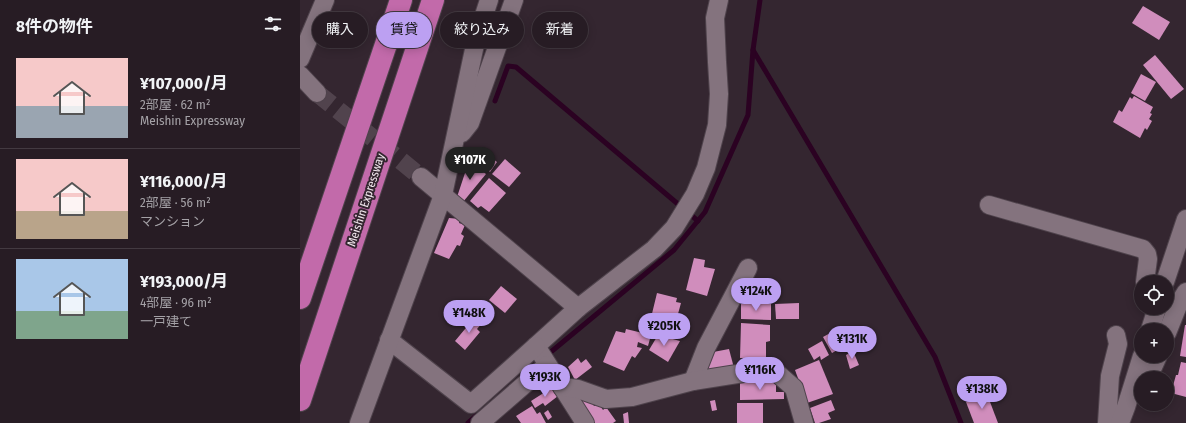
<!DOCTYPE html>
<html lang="ja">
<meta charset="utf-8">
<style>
:root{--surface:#271c24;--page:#332931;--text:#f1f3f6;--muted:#a4a1a6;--line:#433a41;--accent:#bca0f2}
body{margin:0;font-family:"Fira Sans Condensed","Noto Sans JP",sans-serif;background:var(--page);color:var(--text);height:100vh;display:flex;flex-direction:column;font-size:15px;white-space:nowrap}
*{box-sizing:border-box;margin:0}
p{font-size:13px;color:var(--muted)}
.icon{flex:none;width:22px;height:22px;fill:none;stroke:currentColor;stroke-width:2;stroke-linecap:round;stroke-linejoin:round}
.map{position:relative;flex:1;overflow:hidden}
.side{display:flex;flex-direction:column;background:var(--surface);width:300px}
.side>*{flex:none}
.top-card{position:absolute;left:12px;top:12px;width:380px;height:36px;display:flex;gap:8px}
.fabs{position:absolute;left:834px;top:275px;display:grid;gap:8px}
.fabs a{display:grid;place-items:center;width:40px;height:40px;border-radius:50%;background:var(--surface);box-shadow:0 2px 10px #0003,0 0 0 1px var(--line);font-size:20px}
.price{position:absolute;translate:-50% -34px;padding:0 9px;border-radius:14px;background:var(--accent);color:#111;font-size:13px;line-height:26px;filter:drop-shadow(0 1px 2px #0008)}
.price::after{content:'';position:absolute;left:50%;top:24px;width:12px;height:9px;margin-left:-6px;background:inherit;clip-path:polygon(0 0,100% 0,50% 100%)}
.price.current{background:#222;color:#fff}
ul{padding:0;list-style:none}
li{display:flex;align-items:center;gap:12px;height:100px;padding:0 16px}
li+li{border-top:1px solid var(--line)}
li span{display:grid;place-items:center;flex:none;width:112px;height:80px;border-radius:0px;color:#555}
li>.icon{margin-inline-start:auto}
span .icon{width:48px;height:48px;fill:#fffc;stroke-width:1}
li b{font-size:17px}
h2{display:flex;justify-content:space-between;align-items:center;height:48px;padding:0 16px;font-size:17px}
.chip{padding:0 14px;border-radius:18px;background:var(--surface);box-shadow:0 2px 10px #0003,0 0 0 1px var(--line);font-size:14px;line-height:36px}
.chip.current{background:var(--accent);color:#111}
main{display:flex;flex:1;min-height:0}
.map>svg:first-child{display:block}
</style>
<main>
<section class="side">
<h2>8件の物件<svg class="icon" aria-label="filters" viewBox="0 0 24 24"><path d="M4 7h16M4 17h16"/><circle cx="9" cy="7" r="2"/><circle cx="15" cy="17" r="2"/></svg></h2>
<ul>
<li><span style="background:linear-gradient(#f6c9c9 60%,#9aa5b1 0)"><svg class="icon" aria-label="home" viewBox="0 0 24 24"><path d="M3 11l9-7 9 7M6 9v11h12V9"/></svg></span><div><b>¥107,000/月</b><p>2部屋 · 62 m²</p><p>Meishin Expressway</p></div></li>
<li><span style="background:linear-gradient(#f6c9c9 65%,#b9a48a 0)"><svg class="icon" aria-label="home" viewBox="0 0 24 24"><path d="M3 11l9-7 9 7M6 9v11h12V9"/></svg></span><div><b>¥116,000/月</b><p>2部屋 · 56 m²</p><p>マンション</p></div></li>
<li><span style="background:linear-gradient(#a9c7e8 65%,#7fa58c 0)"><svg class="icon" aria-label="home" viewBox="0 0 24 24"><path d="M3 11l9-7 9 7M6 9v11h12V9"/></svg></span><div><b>¥193,000/月</b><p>4部屋 · 96 m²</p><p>一戸建て</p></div></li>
</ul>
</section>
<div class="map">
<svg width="886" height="423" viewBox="0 0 886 423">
<rect width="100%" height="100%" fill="#342630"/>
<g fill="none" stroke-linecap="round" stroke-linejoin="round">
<g stroke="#2b0222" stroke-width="5">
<path d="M460,0L453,50L635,357L661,423"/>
<path d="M195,101L208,66L216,67L398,221"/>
<path d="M246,356L374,250L405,212L448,115L453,50"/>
<path d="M168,423L176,416"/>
</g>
</g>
<g fill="#d08dbc">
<path d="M843,6L870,22L859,40L832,23Z"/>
<path d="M855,55L884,89L871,99L843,65Z"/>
<path d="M841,74L856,82L845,101L831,93Z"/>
<path d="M834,96L853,107L850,113L852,114L849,119L852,121L847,130L845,128L840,138L813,122L819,110L822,112L830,97L832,99Z"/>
<path d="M177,147L197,162L190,172L170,155Z"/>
<path d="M205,159L221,173L209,187L192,174Z"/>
<path d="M169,161L186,174L163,202L157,197Z"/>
<path d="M189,178L206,193L189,212L181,206L178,208L170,201Z"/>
<path d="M149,218L160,219L159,223L165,225L161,234L164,236L160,246L157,245L149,259L134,253Z"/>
<path d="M394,258L405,260L404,267L415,269L407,296L386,290Z"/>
<path d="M201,286L217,299L205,313L189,300Z"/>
<path d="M357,293L377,298L376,302L381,303L373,332L349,326Z"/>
<path d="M499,303V319H476L475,304Z"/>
<path d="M441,304H471V320L441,319Z"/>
<path d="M175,317L182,323L177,329L180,332L165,350L155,341Z"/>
<path d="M441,323L470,325V341L466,342V359L440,358Z"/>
<path d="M885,325H886V357L880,356Z"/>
<path d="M543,326L552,342L532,353L523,337Z"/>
<path d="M326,329L351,335L348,346L338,342L337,347L342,348L335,358L332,356L324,371L303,362L316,331L325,333Z"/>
<path d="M358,335L380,341L368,362L349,350Z"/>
<path d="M522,341L529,355L521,360L520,356L514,360L508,349Z"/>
<path d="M429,349L434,368L403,373L408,353Z"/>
<path d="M553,351L559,365L550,369L546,355Z"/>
<path d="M278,358L281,363L286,359L292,367L275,380L268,367Z"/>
<path d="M519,360L533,394L507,403L495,370Z"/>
<path d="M881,362L886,363V397L871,393L876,375H878Z"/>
<path d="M476,381V392H484V399L440,400V382Z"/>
<path d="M253,387L258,396L245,406L243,403L235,408L231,401Z"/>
<path d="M687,394L698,423H674L666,402Z"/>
<path d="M278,398H290L294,406L299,404L303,410L306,407L316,421L313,423H295Z"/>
<path d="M415,400L417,410L412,411L410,401Z"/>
<path d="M531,400L535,410L528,413L531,419L519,423H515L510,408Z"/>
<rect x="437" y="403" width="26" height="20"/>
<path d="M232,406L237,414L240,412L246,423H221L216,416Z"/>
<path d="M248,410L252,417L248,420L244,413Z"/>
<path d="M328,412L329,423H324L323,414Z"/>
</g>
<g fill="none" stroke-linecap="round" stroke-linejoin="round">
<path stroke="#51434d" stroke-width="18" stroke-dasharray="18 9" stroke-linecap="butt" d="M17,93L121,177"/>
<defs>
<g id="street">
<path d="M0,59L25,0"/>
<path d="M0,75L17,93"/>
<path d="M162,133L170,123L214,0"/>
<path d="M121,177L278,308L236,346L285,423"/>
<path d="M689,205L843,249L847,254L848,259L845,282"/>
<path d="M865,282L886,219"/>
<path d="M278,308L354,249L374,228L395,194L406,168L417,125L419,94L417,62L415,18L419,0"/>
<path d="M850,330L857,308"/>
<path d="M867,333L879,303L886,292"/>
<path d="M89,340L171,404L236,346"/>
<path d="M848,378L858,356"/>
<path d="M393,381L406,348L448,268"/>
<path d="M262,387L278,389L306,399L332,397L393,381L456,371L477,373L494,388L504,423"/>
<path d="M59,423L143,195L176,40L189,0"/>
<path d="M180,423L247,365"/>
<path d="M807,423L810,376L818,344L816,335"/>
<path d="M820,423L826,407L842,356"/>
</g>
<g id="highway">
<path d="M0,298L101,0"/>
<path d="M0,400L133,0"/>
</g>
</defs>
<use href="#street" stroke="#4f434c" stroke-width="20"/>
<use href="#highway" stroke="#4f434c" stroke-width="24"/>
<use href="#street" stroke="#84737e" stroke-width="18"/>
<use href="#highway" stroke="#c26aaa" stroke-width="22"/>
</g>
<g text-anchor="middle" stroke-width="4" stroke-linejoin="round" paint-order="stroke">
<g font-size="12" fill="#f3e9ef" stroke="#342630">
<text transform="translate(66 200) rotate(-72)" y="4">Meishin Expressway</text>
</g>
</g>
</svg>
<div class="fabs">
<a><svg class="icon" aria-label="locate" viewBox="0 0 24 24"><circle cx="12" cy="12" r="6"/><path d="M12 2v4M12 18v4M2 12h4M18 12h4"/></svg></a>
<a>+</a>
<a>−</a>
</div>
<b class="price current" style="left:170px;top:181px">¥107K</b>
<b class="price" style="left:456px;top:312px">¥124K</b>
<b class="price" style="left:169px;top:334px">¥148K</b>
<b class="price" style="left:364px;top:347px">¥205K</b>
<b class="price" style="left:552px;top:360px">¥131K</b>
<b class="price" style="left:460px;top:391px">¥116K</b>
<b class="price" style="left:245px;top:398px">¥193K</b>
<b class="price" style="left:682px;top:410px">¥138K</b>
<div class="top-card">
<a class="chip">購入</a>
<a class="chip current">賃貸</a>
<a class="chip">絞り込み</a>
<a class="chip">新着</a>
</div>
</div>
</main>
